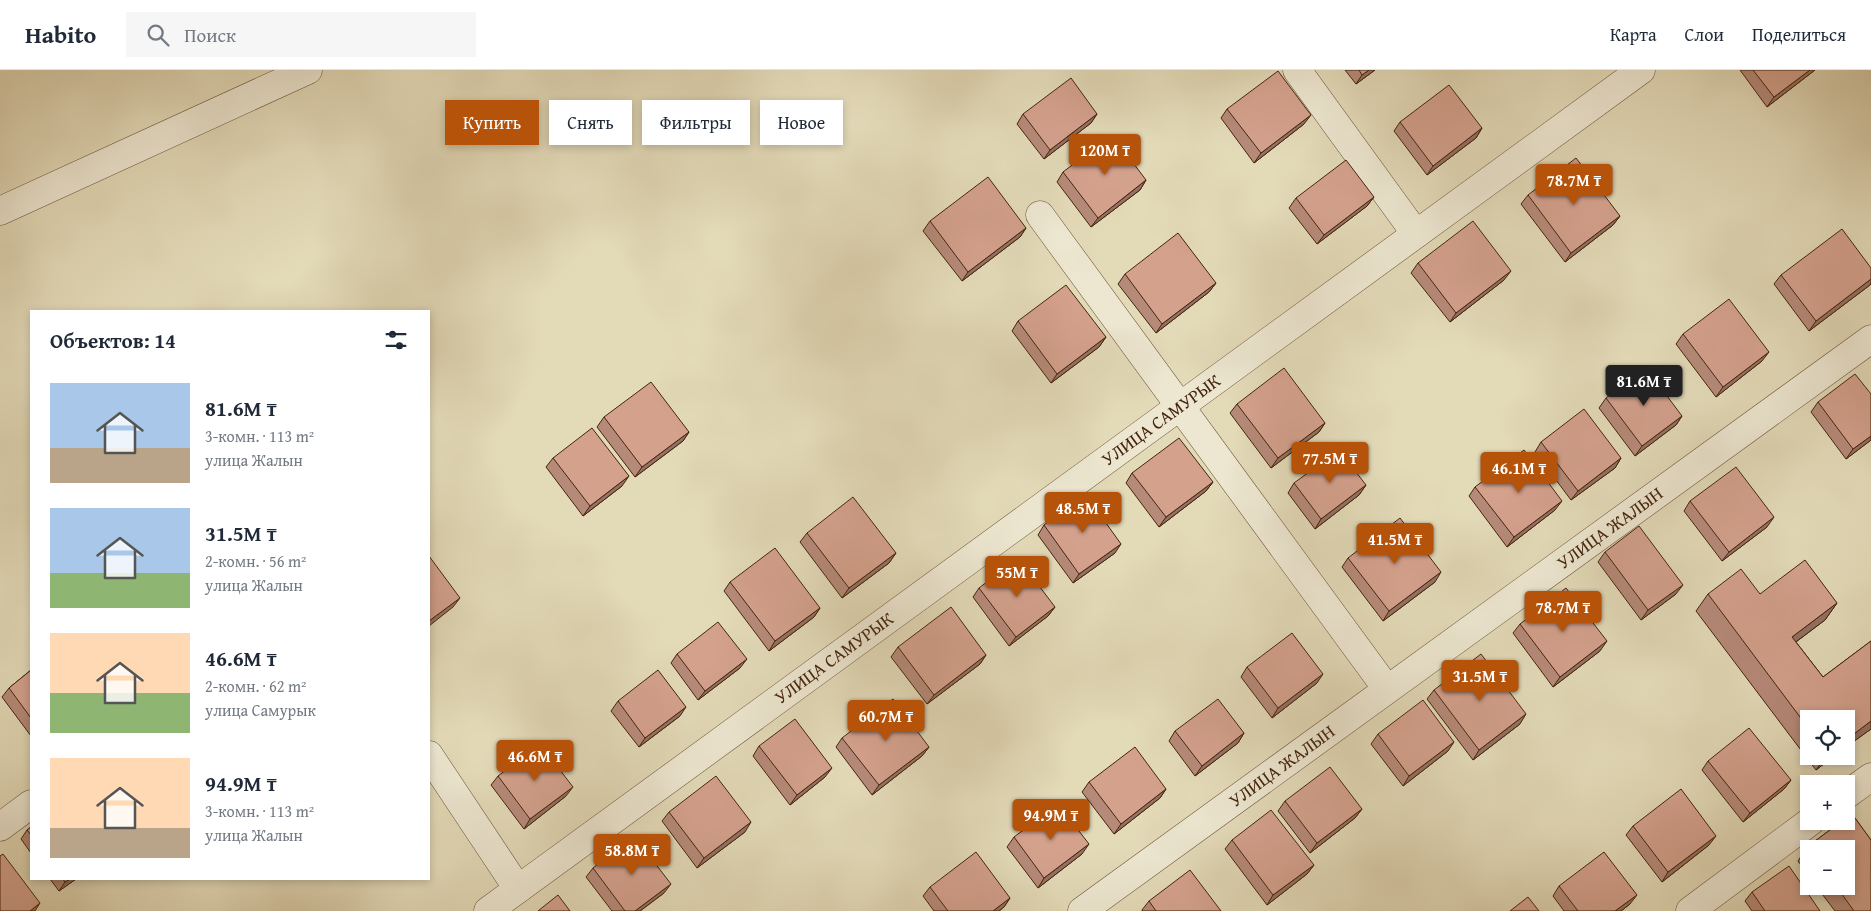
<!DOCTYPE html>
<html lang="ru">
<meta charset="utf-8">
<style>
:root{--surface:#fff;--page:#f6f6f7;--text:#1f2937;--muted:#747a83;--line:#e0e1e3;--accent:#b45309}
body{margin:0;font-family:"Gentium Book Plus",serif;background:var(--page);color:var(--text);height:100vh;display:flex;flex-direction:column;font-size:19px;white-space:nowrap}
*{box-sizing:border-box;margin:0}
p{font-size:16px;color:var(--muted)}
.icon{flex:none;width:28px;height:28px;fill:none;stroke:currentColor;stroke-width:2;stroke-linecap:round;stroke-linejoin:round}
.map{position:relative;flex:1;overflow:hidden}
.drawer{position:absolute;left:30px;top:240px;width:400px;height:570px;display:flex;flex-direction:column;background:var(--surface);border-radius:0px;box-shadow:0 2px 8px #0003}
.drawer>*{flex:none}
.top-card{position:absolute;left:445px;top:30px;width:475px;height:45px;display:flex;gap:10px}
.controls{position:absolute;left:1800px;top:640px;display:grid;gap:10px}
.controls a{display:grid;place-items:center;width:55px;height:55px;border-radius:0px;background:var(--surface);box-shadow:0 2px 8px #0003;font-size:25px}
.price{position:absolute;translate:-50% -42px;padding:0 11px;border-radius:5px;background:var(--accent);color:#fff;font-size:16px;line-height:32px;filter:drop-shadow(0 1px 2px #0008)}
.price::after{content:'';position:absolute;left:50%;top:30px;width:15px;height:11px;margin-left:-8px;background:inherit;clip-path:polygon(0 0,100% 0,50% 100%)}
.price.active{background:#222;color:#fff}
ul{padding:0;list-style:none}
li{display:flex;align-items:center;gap:15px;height:125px;padding:0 20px}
li span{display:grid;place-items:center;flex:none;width:140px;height:100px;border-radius:0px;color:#555}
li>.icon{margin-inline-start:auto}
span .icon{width:60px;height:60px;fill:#fffc;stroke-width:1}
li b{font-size:21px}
h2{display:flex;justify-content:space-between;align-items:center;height:60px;padding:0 20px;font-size:21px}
.chip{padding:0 18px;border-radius:0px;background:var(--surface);box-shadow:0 2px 8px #0003;font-size:18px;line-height:45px}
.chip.active{background:var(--accent);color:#fff}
header{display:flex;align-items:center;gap:30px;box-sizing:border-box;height:70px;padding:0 25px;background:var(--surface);border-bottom:1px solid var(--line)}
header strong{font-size:24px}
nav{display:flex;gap:28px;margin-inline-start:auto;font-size:18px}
.search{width:350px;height:45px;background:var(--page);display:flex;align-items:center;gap:12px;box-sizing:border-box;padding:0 18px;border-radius:0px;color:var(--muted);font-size:19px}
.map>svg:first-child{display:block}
</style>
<header>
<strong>Habito</strong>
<div class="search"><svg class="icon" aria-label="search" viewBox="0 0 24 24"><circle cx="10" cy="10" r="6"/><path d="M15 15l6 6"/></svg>Поиск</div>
<nav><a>Карта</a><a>Слои</a><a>Поделиться</a></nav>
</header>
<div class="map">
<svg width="1871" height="841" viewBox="0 0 1871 841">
<rect width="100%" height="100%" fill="#e3dab8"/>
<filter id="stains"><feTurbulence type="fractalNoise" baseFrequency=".004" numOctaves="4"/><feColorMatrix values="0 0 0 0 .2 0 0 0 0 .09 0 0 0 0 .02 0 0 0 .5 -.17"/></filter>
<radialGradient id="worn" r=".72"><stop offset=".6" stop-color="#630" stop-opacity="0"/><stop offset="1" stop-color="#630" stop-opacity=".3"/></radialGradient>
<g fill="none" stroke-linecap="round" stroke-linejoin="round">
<defs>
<g id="minor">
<path d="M1297,0L1416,164"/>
<path d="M0,141L308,0"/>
<path d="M1040,145L1387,619"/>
<path d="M429,685L518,819"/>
<path d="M1846,725L1871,707"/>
<path d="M0,757L31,734"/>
<path d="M488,841L1641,0"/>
<path d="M1082,841L1871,269"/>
<path d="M1690,841L1811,751"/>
</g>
</defs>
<use href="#minor" stroke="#6c5238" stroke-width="29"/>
<use href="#minor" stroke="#ede7d1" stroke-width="28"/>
</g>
<g fill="#b68a79" stroke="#44250d">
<path d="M1345,0H1375L1356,14Z"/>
<path d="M1740,0H1815L1767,37Z"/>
<path d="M1227,39L1304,54L1254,93L1221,48Z"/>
<path d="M1023,44H1097L1091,53L1044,89L1017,54Z"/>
<path d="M1400,52L1482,58L1476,68L1427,105L1394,61Z"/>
<path d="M1063,102L1146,110L1140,120L1091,157L1057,112Z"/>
<path d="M1528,125L1620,146L1613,155L1565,192L1521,134Z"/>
<path d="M1374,127L1367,136L1317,174L1289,138L1296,128Z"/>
<path d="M930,151L1026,158L1020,167L962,211L923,161Z"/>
<path d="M1418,193L1504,210L1450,252L1411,203Z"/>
<path d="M1871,198V213L1870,215L1809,261L1774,214L1781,205Z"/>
<path d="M1125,204L1216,213L1209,222L1156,263L1118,214Z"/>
<path d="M1018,251L1106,267L1099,277L1051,313L1012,261Z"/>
<path d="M1683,264L1762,291L1716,327L1676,274Z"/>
<path d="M1871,324V370L1846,389L1811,342L1818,332Z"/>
<path d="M1606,328L1682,346L1676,355L1635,386L1599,338Z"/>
<path d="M1237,334L1325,353L1319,362L1271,398L1230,343Z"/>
<path d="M604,347L689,362L683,371L635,407L597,357Z"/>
<path d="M1541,372L1621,388L1615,398L1571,430L1535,382Z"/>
<path d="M553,388L622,416L583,446L546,397Z"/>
<path d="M1132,403L1213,412L1206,421L1159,457L1126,413Z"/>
<path d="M1294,413L1366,415L1359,425L1315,459L1288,423Z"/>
<path d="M1475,417L1555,440L1507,477L1469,426Z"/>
<path d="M1690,431L1767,457L1722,491L1684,441Z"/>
<path d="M1044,455L1115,483L1073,513L1038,465Z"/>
<path d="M807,463L896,483L889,493L842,528L800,472Z"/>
<path d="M1605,482L1676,524L1641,550L1598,492Z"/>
<path d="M1348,488L1435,512L1383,551L1342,497Z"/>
<path d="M730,512L820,538L814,547L769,581L724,521Z"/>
<path d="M979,518L1055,537L1048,546L1009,576L973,527Z"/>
<path d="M1708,524H1760L1837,533L1825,550L1796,572L1823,607L1871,571V659L1846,677L1809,649V686H1834L1816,700L1696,541Z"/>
<path d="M1520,554L1600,581L1553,617L1513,563Z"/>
<path d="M898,577L986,585L980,594L927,634L891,587Z"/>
<path d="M677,584L740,598L698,630L671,593Z"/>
<path d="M1247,597L1317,613L1272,648L1241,607Z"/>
<path d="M31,600V666L2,627L9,618Z"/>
<path d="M1434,620L1520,654L1473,690L1427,629Z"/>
<path d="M618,631L680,646L639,677L611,641Z"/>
<path d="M1175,661L1244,663L1238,673L1195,706L1169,671Z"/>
<path d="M1378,664L1448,681L1403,716L1371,674Z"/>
<path d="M842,668L929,677L922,686L872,725L836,677Z"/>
<path d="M759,676L825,707L790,735L753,686Z"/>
<path d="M1708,691L1791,710L1784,719L1743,752L1702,700Z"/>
<path d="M498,706L566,726L524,759L491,715Z"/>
<path d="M1089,712L1166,719L1160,728L1114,764L1082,722Z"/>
<path d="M1285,731L1362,739L1355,748L1310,783L1278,741Z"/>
<path d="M669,742L745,762L697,798L662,751Z"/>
<path d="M1852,744L1871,770V841H1835L1816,816H1846V779H1809V806L1798,791L1807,777L1842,751H1846V748Z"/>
<path d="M1633,756L1709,775L1662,812L1626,765Z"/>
<path d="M31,757V783L21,769L27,760Z"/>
<path d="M1014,767L1082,784L1038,818L1007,777Z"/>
<path d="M1232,770L1314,795L1307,804L1267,835L1225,779Z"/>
<path d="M593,798L664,823L640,841H612L586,807Z"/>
<path d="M50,809H76L59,821Z"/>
<path d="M1559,816L1630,834L1621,841H1564L1553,826Z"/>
<path d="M930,817L1010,828L1004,837L999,841H934L923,826Z"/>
<path d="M1752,822L1820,841H1752L1745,831Z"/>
<path d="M1149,831L1221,841H1142V840Z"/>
</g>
<g fill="#947163" stroke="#44250d">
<path d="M1369,0H1375L1356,14L1362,5Z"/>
<path d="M1810,0H1815L1767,37L1774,27Z"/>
<path d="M1097,44L1091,53L1044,89L1050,80Z"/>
<path d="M1311,45L1304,54L1254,93L1261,83Z"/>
<path d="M1482,58L1476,68L1427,105L1433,96Z"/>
<path d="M1146,110L1140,120L1091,157L1098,148Z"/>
<path d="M1374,127L1367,136L1317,174L1324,165Z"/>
<path d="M1620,146L1613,155L1565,192L1571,183Z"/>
<path d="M1026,158L1020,167L962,211L968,202Z"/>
<path d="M1511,201L1504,210L1450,252L1456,243Z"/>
<path d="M1871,209V213L1870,215L1809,261L1816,251Z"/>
<path d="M1216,213L1209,222L1156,263L1162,254Z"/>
<path d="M1106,267L1099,277L1051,313L1057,304Z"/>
<path d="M1769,282L1762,291L1716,327L1723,317Z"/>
<path d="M1682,346L1676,355L1635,386L1642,376Z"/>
<path d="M1325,353L1319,362L1271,398L1278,388Z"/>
<path d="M689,362L683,371L635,407L642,397Z"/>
<path d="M1871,366V370L1846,389L1853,379Z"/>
<path d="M1621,388L1615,398L1571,430L1578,421Z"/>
<path d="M629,406L622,416L583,446L590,436Z"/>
<path d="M1213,412L1206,421L1159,457L1166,447Z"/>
<path d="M1366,415L1359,425L1315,459L1321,449Z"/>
<path d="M1562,431L1555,440L1507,477L1514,467Z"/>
<path d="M1774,447L1767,457L1722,491L1729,482Z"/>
<path d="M1121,474L1115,483L1073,513L1079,504Z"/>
<path d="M896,483L889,493L842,528L849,518Z"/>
<path d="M1441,502L1435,512L1383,551L1389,541Z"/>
<path d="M1683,515L1676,524L1641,550L1648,540Z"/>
<path d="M460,528L453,537L429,556V551Z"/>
<path d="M1837,533L1825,550L1781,583L1792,567Z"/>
<path d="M1055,537L1048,546L1009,576L1016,567Z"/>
<path d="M820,538L814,547L769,581L775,571Z"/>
<path d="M1607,571L1600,581L1553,617L1560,607Z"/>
<path d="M986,585L980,594L927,634L934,625Z"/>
<path d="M747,589L740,598L698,630L705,621Z"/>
<path d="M1323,604L1317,613L1272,648L1278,638Z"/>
<path d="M686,637L680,646L639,677L645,668Z"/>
<path d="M1526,644L1520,654L1473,690L1479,680Z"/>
<path d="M1871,651V659L1846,677V670Z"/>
<path d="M1244,663L1238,673L1195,706L1202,696Z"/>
<path d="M1454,672L1448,681L1403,716L1409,706Z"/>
<path d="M929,677L922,686L872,725L879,715Z"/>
<path d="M1826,686H1834L1816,700Z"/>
<path d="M832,698L825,707L790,735L797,725Z"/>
<path d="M1791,710L1784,719L1743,752L1750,743Z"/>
<path d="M573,717L566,726L524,759L530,749Z"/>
<path d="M1166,719L1160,728L1114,764L1121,754Z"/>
<path d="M1362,739L1355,748L1310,783L1317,773Z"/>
<path d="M751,752L745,762L697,798L704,788Z"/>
<path d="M1716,766L1709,775L1662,812L1668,802Z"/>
<path d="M1089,774L1082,784L1038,818L1044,808Z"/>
<path d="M1314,795L1307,804L1267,835L1273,825Z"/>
<path d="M70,809H76L59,821L65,812Z"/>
<path d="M671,814L664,823L640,841H635Z"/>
<path d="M1637,825L1630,834L1621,841H1615Z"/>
<path d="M1010,828L1004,837L999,841H993Z"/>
<path d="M40,833L35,841H30Z"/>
</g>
<g fill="#d4a18d" stroke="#44250d">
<path d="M1359,0H1369L1362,5Z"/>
<path d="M1753,0H1810L1774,27Z"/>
<path d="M1278,1L1311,45L1261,83L1227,39Z"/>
<path d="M1071,8L1097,44L1050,80L1023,44Z"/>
<path d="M1449,15L1482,58L1433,96L1400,52Z"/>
<path d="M1112,65L1146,110L1098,148L1063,102Z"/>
<path d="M1576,88L1620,146L1571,183L1528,125Z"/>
<path d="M1346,90L1374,127L1324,165L1296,128Z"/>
<path d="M988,107L1026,158L968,202L930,151Z"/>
<path d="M1473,151L1511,201L1456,243L1418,193Z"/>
<path d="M1842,159L1871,198V209L1816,251L1781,205Z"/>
<path d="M1178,163L1216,213L1162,254L1125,204Z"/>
<path d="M1066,215L1106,267L1057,304L1018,251Z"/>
<path d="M1729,229L1769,282L1723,317L1683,264Z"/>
<path d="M1284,298L1325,353L1278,388L1237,334Z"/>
<path d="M1646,298L1682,346L1642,376L1606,328Z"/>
<path d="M1855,304L1871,324V366L1853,379L1818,332Z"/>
<path d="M651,312L689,362L642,397L604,347Z"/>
<path d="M1584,339L1621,388L1578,421L1541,372Z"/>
<path d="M592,358L629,406L590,436L553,388Z"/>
<path d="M1179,368L1213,412L1166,447L1132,403Z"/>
<path d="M1339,380L1366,415L1321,449L1294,413Z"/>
<path d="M1524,380L1562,431L1514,467L1475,417Z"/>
<path d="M1736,397L1774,447L1729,482L1690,431Z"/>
<path d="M1086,425L1121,474L1079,504L1044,455Z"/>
<path d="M853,427L896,483L849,518L807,463Z"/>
<path d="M1400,448L1441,502L1389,541L1348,488Z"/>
<path d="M1639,456L1683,515L1648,540L1605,482Z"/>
<path d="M775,478L820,538L775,571L730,512Z"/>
<path d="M429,486L460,528L429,551Z"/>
<path d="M1018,488L1055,537L1016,567L979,518Z"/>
<path d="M1805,490L1837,533L1792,567L1823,607L1871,571V651L1846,670V649H1809V659L1708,524L1741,499L1760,524Z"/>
<path d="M1566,518L1607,571L1560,607L1520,554Z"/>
<path d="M951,537L986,585L934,625L898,577Z"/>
<path d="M718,552L747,589L705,621L677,584Z"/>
<path d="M1292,563L1323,604L1278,638L1247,597Z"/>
<path d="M1481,584L1526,644L1479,680L1434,620Z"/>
<path d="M31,600V648L9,618Z"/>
<path d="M658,600L686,637L645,668L618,631Z"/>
<path d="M893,629L929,677L879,715L842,668Z"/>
<path d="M1218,629L1244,663L1202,696L1175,661Z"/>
<path d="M1423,630L1454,672L1409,706L1378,664Z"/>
<path d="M795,649L832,698L797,725L759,676Z"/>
<path d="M1749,658L1791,710L1750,743L1708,691Z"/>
<path d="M540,674L573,717L530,749L498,706Z"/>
<path d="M1135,677L1166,719L1121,754L1089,712Z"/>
<path d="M1330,697L1362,739L1317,773L1285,731Z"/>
<path d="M716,706L751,752L704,788L669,742Z"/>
<path d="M1681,719L1716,766L1668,802L1633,756Z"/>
<path d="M1058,734L1089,774L1044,808L1014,767Z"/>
<path d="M1271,740L1314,795L1273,825L1232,770Z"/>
<path d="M1852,744L1871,770V841H1854L1836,816H1846V779H1809V780L1807,777L1842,751H1846V748Z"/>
<path d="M31,757V765L27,760Z"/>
<path d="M634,766L671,814L635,841H625L593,798Z"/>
<path d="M976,782L1010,828L993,841H948L930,817Z"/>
<path d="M1604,782L1637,825L1615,841H1578L1559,816Z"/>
<path d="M3,784L40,833L30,841H0V786Z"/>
<path d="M1789,796L1820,841H1765L1752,822Z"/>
<path d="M1190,800L1221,841H1156L1149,831Z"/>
<path d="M63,809H70L65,812Z"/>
<path d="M558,825L570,841H538Z"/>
<path d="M1528,827L1539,841H1510Z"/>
</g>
<g text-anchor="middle" stroke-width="4" stroke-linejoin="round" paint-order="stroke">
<g font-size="18" fill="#44250d" stroke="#ede7d1">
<text transform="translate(1161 350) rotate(-36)" y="6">УЛИЦА САМУРЫК</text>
<text transform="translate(1610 458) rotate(-36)" y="6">УЛИЦА ЖАЛЫН</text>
<text transform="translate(834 588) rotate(-36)" y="6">УЛИЦА САМУРЫК</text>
<text transform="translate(1282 696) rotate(-36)" y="6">УЛИЦА ЖАЛЫН</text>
</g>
</g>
<rect width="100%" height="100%" filter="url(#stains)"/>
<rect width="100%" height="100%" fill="url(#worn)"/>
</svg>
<div class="controls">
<a><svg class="icon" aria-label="locate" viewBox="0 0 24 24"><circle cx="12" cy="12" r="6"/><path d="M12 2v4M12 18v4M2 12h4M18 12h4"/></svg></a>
<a>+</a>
<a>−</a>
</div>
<b class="price" style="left:1105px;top:106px">120M ₸</b>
<b class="price" style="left:1574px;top:136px">78.7M ₸</b>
<b class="price active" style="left:1644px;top:337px">81.6M ₸</b>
<b class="price" style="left:1330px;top:414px">77.5M ₸</b>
<b class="price" style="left:1519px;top:424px">46.1M ₸</b>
<b class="price" style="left:1083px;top:464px">48.5M ₸</b>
<b class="price" style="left:1395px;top:495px">41.5M ₸</b>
<b class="price" style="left:1017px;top:528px">55M ₸</b>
<b class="price" style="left:1563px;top:563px">78.7M ₸</b>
<b class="price" style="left:1480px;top:632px">31.5M ₸</b>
<b class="price" style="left:886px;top:672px">60.7M ₸</b>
<b class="price" style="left:535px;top:712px">46.6M ₸</b>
<b class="price" style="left:1051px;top:771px">94.9M ₸</b>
<b class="price" style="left:632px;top:806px">58.8M ₸</b>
<div class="top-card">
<a class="chip active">Купить</a>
<a class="chip">Снять</a>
<a class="chip">Фильтры</a>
<a class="chip">Новое</a>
</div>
<section class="drawer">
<h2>Объектов: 14<svg class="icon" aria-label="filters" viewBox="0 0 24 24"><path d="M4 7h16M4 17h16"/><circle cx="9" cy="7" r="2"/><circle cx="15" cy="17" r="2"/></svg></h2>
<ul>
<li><span style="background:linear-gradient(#a9c7e8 65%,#b9a48a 0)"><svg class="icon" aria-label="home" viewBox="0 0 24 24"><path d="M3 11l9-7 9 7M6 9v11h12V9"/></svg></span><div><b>81.6M ₸</b><p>3-комн. · 113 m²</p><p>улица Жалын</p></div></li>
<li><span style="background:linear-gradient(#a9c7e8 65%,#8fb573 0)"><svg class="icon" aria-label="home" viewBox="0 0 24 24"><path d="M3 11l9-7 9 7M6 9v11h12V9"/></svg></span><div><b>31.5M ₸</b><p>2-комн. · 56 m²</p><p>улица Жалын</p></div></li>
<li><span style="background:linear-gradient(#ffd9b3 60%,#8fb573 0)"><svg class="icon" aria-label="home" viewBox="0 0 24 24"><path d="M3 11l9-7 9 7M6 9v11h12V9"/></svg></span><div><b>46.6M ₸</b><p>2-комн. · 62 m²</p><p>улица Самурык</p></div></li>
<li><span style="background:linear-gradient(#ffd9b3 70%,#b9a48a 0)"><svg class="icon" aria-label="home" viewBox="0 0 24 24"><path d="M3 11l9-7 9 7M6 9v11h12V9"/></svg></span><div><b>94.9M ₸</b><p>3-комн. · 113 m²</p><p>улица Жалын</p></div></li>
</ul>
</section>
</div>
